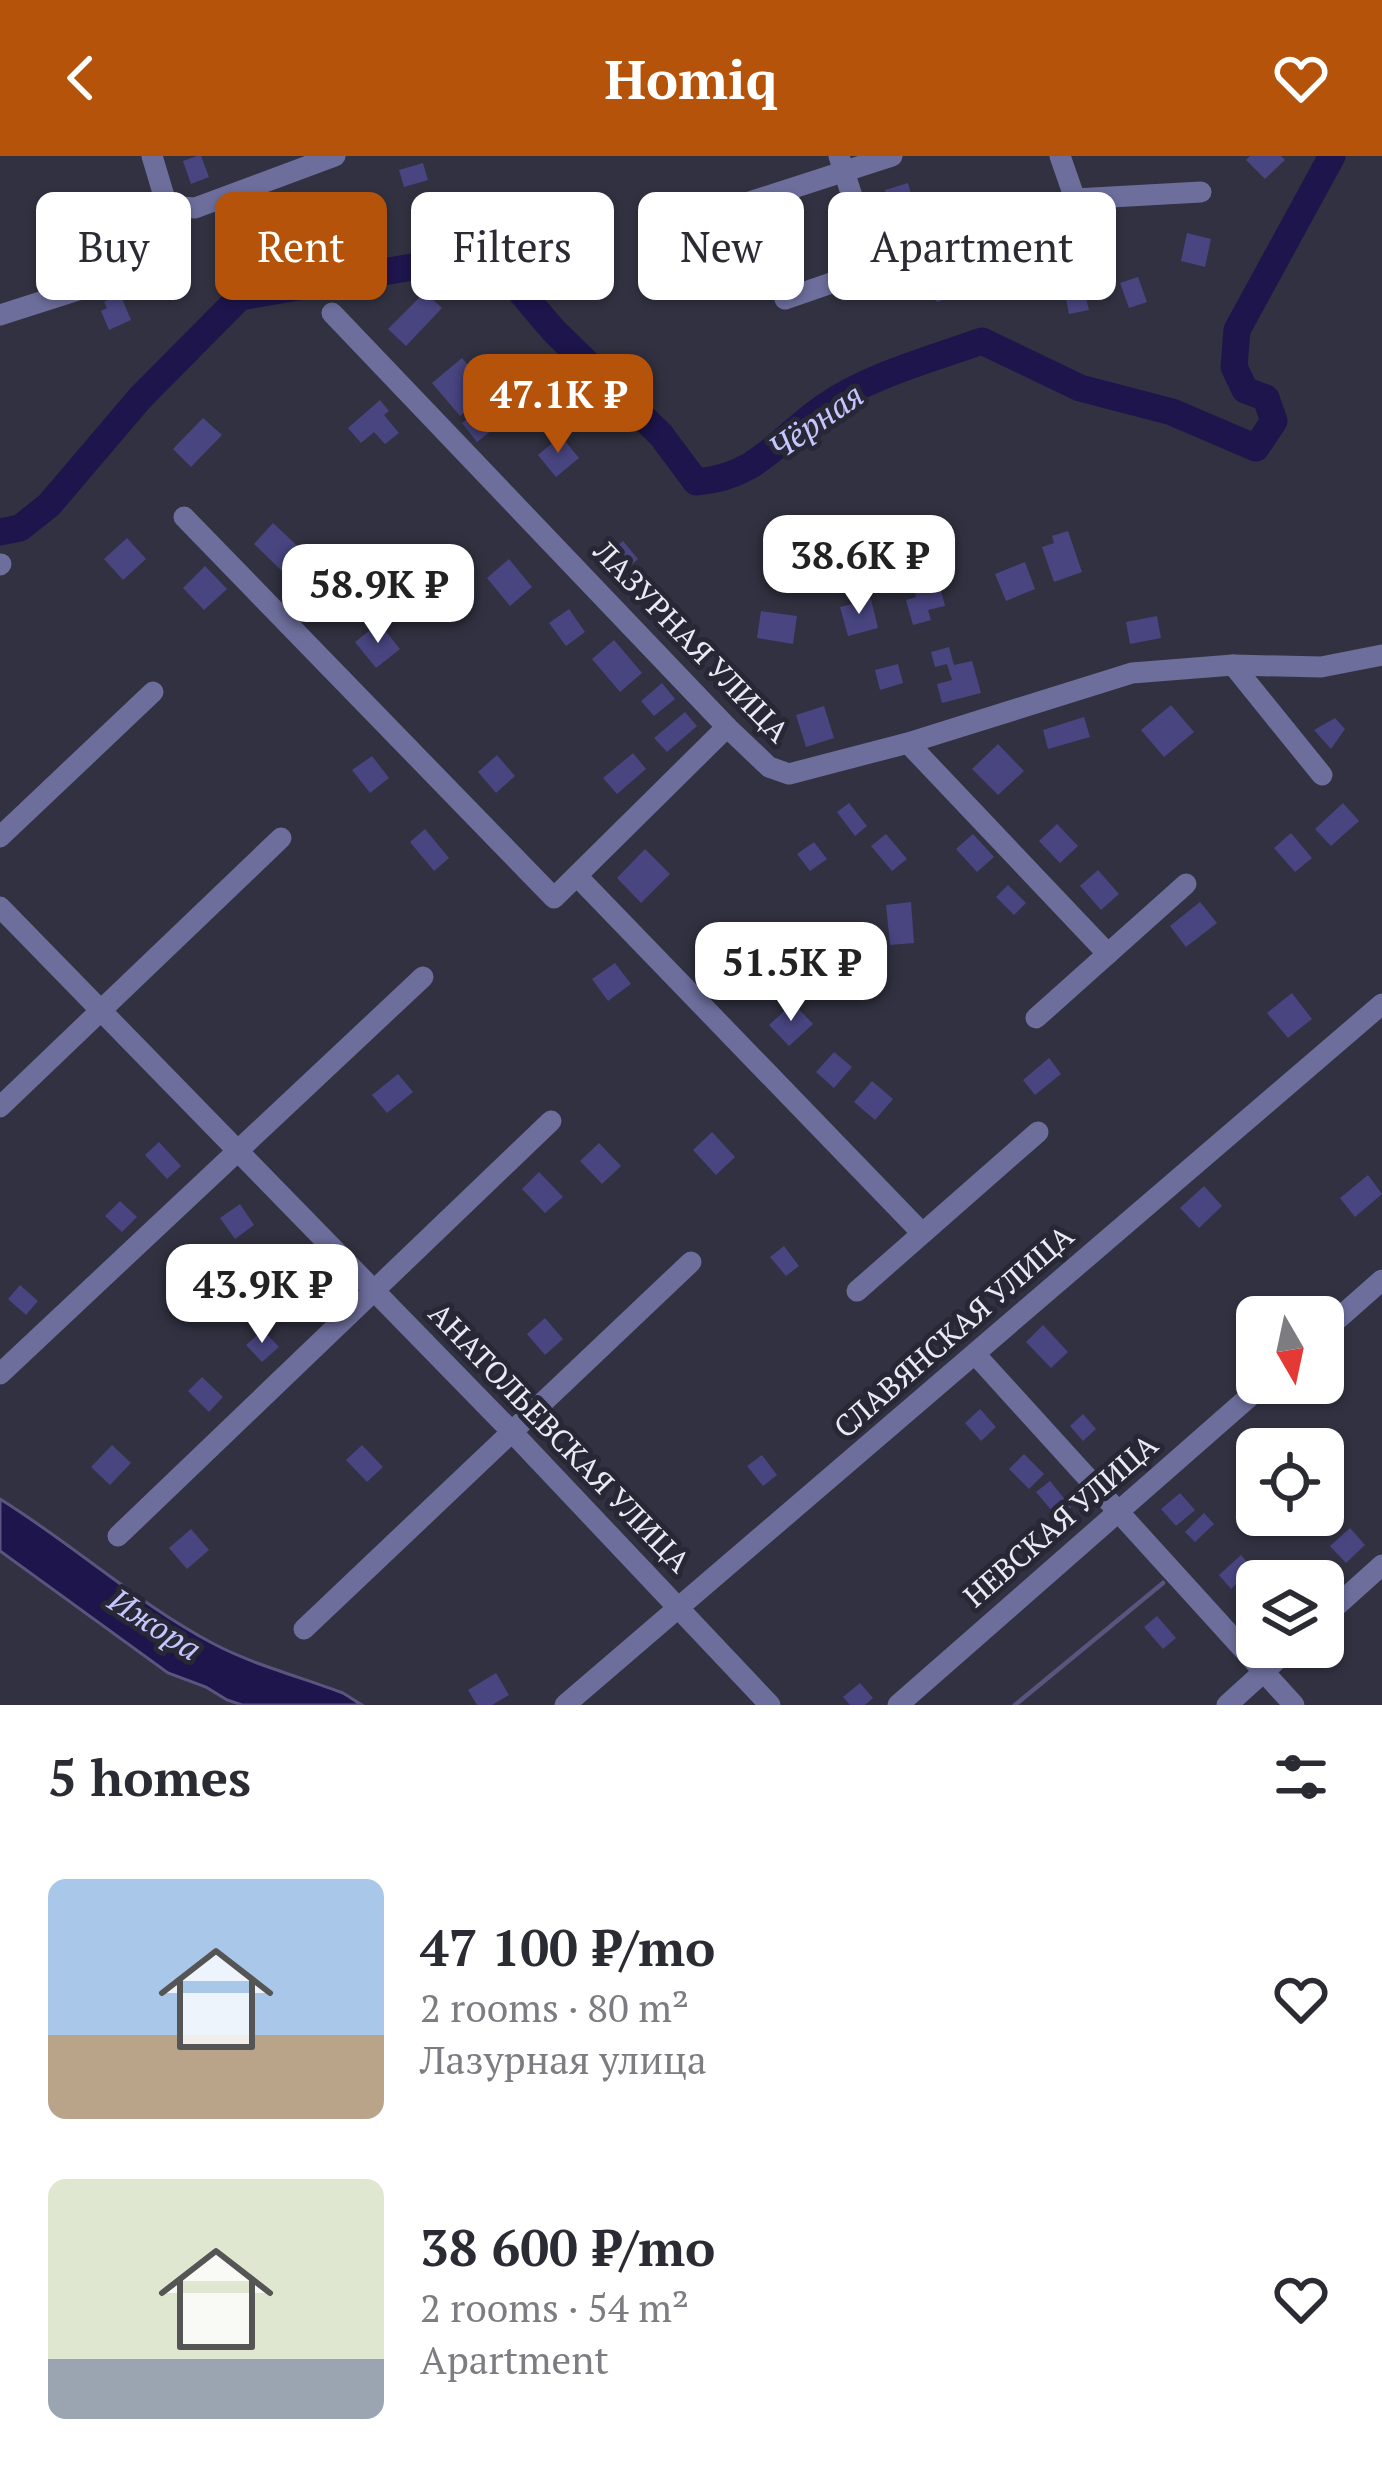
<!DOCTYPE html>
<meta charset="utf-8">
<style>
:root{--surface:#fff;--page:#f7f7f7;--text:#2b2b33;--muted:#7c7c81;--accent:#b45309}
body{margin:0;font-family:"PT Serif",serif;background:var(--page);color:var(--text);height:100vh;display:flex;flex-direction:column;font-size:45px;white-space:nowrap}
*{box-sizing:border-box;margin:0}
p{font-size:39px;color:var(--muted)}
.icon{flex:none;width:66px;height:66px;fill:none;stroke:currentColor;stroke-width:2;stroke-linecap:round;stroke-linejoin:round}
.map{position:relative;height:1549px;overflow:hidden}
.side{display:flex;flex-direction:column;background:var(--surface);flex:1}
.side>*{flex:none}
.banner{position:absolute;left:36px;top:36px;width:1311px;height:108px;display:flex;gap:24px}
.needle{width:78px;rotate:171deg}
.tools{position:absolute;left:1236px;top:1140px;display:grid;gap:24px}
.tools a{display:grid;place-items:center;width:108px;height:108px;border-radius:18px;background:var(--surface);box-shadow:0 3px 9px #0004;font-size:60px}
.price{position:absolute;translate:-50% -102px;padding:0 27px;border-radius:24px;background:#fff;color:#222;font-size:39px;line-height:78px;filter:drop-shadow(0 3px 6px #0008)}
.price::after{content:'';position:absolute;left:50%;top:72px;width:36px;height:27px;margin-left:-18px;background:inherit;clip-path:polygon(0 0,100% 0,50% 100%)}
.price.active{background:var(--accent);color:#fff}
ul{padding:0;list-style:none}
li{display:flex;align-items:center;gap:36px;height:300px;padding:0 48px}
li span{display:grid;place-items:center;flex:none;width:336px;height:240px;border-radius:18px;color:#555}
li>.icon{margin-inline-start:auto}
span .icon{width:144px;height:144px;fill:#fffc;stroke-width:1}
li b{font-size:51px}
h2{display:flex;justify-content:space-between;align-items:center;height:144px;padding:0 48px;font-size:51px}
.tag{padding:0 42px;border-radius:18px;background:var(--surface);box-shadow:0 3px 9px #0004;font-size:42px;line-height:108px}
.tag.active{background:var(--accent);color:#fff}
header{display:flex;justify-content:space-between;align-items:center;height:156px;padding:0 48px;background:var(--accent);color:#fff;font-size:54px;font-weight:800}
.map>svg:first-child{display:block}
</style>
<header><svg class="icon" aria-label="back" viewBox="0 0 24 24"><path d="M15 5l-7 7 7 7"/></svg>Homiq<svg class="icon" aria-label="heart" viewBox="0 0 24 24"><path d="M12 20l-8-8c-3-5 5-10 8-4 3-6 11-1 8 4z"/></svg></header>
<div class="map">
<svg width="1382" height="1549" viewBox="0 0 1382 1549">
<rect width="100%" height="100%" fill="#313141"/>
<path fill="#1d154c" stroke="#5a557e" stroke-width="3" d="M0,1343C73,1388 138,1448 214,1488C254,1509 301,1521 343,1537L362,1549H242L227,1544L206,1531L168,1517L0,1395Z"/>
<g fill="none" stroke-linecap="round" stroke-linejoin="round">
<path stroke="#5a557e" stroke-width="4.5" d="M1015,1549L1163,1427"/>
<path stroke="#1d154c" stroke-width="27" d="M0,376L20,372L49,349L140,242L240,141L481,99L508,121L554,175L661,279L696,326C758,321 777,284 824,251C871,219 928,204 982,185L1080,232L1172,256L1256,292L1274,265L1266,242L1245,234L1234,211L1237,174L1332,0"/>
</g>
<g fill="#484581">
<path d="M197,0H201L209,21L191,28L183,5Z"/>
<path d="M1250,0H1281L1285,4L1265,23L1246,4Z"/>
<path d="M423,7L428,24L404,31L399,14Z"/>
<path d="M908,27L913,45L891,52L885,34Z"/>
<path d="M473,38L499,40L497,57L472,55Z"/>
<path d="M1102,53L1110,73L1093,79L1086,59Z"/>
<path d="M105,58L121,68L107,90L91,80Z"/>
<path d="M1187,77L1211,83L1205,111L1181,105Z"/>
<path d="M952,113L960,138L937,146L929,121Z"/>
<path d="M1138,121L1147,146L1129,152L1120,127Z"/>
<path d="M1083,130L1089,154L1069,158L1064,134Z"/>
<path d="M425,136L442,152L406,190L388,173Z"/>
<path d="M120,138L131,164L109,174L101,155L107,152L104,146Z"/>
<path d="M462,202L490,234L460,260L432,227Z"/>
<path d="M380,244L389,255L384,259L399,277L385,288L374,276L361,287L348,272Z"/>
<path d="M482,251L497,270L477,286L462,267Z"/>
<path d="M203,262L222,279L191,311L173,293Z"/>
<path d="M561,280L579,302L556,321L538,299Z"/>
<path d="M273,367L306,398L286,419L254,388Z"/>
<path d="M1068,375L1082,416L1054,426L1042,391L1054,387L1052,380Z"/>
<path d="M127,382L146,403L123,424L104,403Z"/>
<path d="M623,385L638,403L620,419L605,400Z"/>
<path d="M509,403L532,431L510,450L487,422Z"/>
<path d="M1025,406L1035,433L1006,445L995,418Z"/>
<path d="M205,410L227,433L204,454L183,432Z"/>
<path d="M376,411L387,424L368,440L357,427Z"/>
<path d="M938,423L945,450L928,454L931,464L913,469L906,444L916,441L913,429Z"/>
<path d="M871,443L878,472L848,480L840,451Z"/>
<path d="M569,453L585,476L566,490L549,467Z"/>
<path d="M761,455L797,460L793,488L757,482Z"/>
<path d="M1157,460L1161,482L1130,488L1126,466Z"/>
<path d="M379,467L400,493L376,512L355,486Z"/>
<path d="M614,484L642,517L620,536L592,503Z"/>
<path d="M949,491L954,509L972,505L981,537L942,547L937,528L952,524L947,508L935,511L931,496Z"/>
<path d="M898,508L903,527L880,534L875,514Z"/>
<path d="M662,527L675,543L654,560L641,545Z"/>
<path d="M1171,549L1194,576L1164,601L1141,574Z"/>
<path d="M824,550L834,582L806,591L796,559Z"/>
<path d="M685,556L697,570L667,596L654,582Z"/>
<path d="M1084,561L1090,581L1048,593L1043,574Z"/>
<path d="M1335,562L1345,573L1331,593L1314,574Z"/>
<path d="M998,588L1024,615L998,639L972,613Z"/>
<path d="M633,597L646,613L617,638L603,622Z"/>
<path d="M497,599L515,620L496,637L478,616Z"/>
<path d="M372,600L389,622L370,637L352,614Z"/>
<path d="M849,647L867,670L855,680L837,656Z"/>
<path d="M1343,647L1359,665L1331,690L1315,673Z"/>
<path d="M1057,668L1078,690L1060,707L1039,685Z"/>
<path d="M425,673L449,702L434,715L410,686Z"/>
<path d="M1291,677L1312,702L1295,716L1274,692Z"/>
<path d="M886,678L907,703L892,715L871,690Z"/>
<path d="M973,678L994,701L977,716L956,693Z"/>
<path d="M814,686L827,703L810,715L797,698Z"/>
<path d="M645,693L670,718L641,747L617,722Z"/>
<path d="M1098,714L1119,738L1101,754L1080,730Z"/>
<path d="M1008,729L1026,747L1014,759L996,741Z"/>
<path d="M911,746L914,787L890,789L886,749Z"/>
<path d="M1200,746L1217,767L1186,791L1170,770Z"/>
<path d="M739,806L756,826L741,840L723,819Z"/>
<path d="M615,807L631,828L608,845L592,823Z"/>
<path d="M1292,837L1312,863L1288,882L1267,857Z"/>
<path d="M793,847L813,868L789,890L769,869Z"/>
<path d="M834,896L852,911L834,932L816,916Z"/>
<path d="M1049,902L1061,918L1035,939L1023,924Z"/>
<path d="M398,918L413,936L387,957L372,939Z"/>
<path d="M872,925L893,943L875,964L854,946Z"/>
<path d="M712,976L735,1001L716,1019L693,994Z"/>
<path d="M159,986L181,1010L167,1023L145,999Z"/>
<path d="M599,987L621,1010L602,1028L580,1005Z"/>
<path d="M539,1016L563,1041L545,1057L522,1033Z"/>
<path d="M1368,1019L1382,1038L1355,1061L1340,1042Z"/>
<path d="M1204,1030L1222,1050L1199,1072L1180,1052Z"/>
<path d="M120,1045L137,1061L122,1076L105,1060Z"/>
<path d="M240,1048L254,1069L235,1083L220,1062Z"/>
<path d="M784,1090L799,1110L786,1120L770,1101Z"/>
<path d="M20,1129L38,1145L26,1159L8,1143Z"/>
<path d="M545,1162L563,1183L545,1199L527,1178Z"/>
<path d="M1043,1169L1068,1196L1051,1212L1026,1186Z"/>
<path d="M263,1174L279,1191L262,1206L246,1189Z"/>
<path d="M202,1221L223,1241L209,1256L188,1235Z"/>
<path d="M980,1253L996,1271L981,1285L965,1267Z"/>
<path d="M1083,1258L1096,1273L1083,1285L1070,1270Z"/>
<path d="M112,1289L131,1307L110,1329L91,1311Z"/>
<path d="M362,1289L383,1311L367,1326L346,1304Z"/>
<path d="M1024,1298L1044,1318L1029,1333L1009,1313Z"/>
<path d="M762,1299L777,1319L763,1330L747,1310Z"/>
<path d="M1050,1325L1071,1351L1058,1362L1036,1336Z"/>
<path d="M1180,1337L1195,1354L1176,1370L1161,1353Z"/>
<path d="M1204,1357L1214,1368L1195,1386L1185,1376Z"/>
<path d="M1350,1372L1365,1389L1346,1407L1330,1390Z"/>
<path d="M191,1373L209,1394L187,1413L169,1392Z"/>
<path d="M1241,1399L1253,1413L1231,1433L1219,1419Z"/>
<path d="M1157,1460L1176,1482L1163,1493L1144,1471Z"/>
<path d="M496,1517L509,1539L492,1549H477L468,1534Z"/>
<path d="M860,1527L873,1542L865,1549H850L843,1541Z"/>
</g>
<g fill="none" stroke-linecap="round" stroke-linejoin="round">
<g stroke="#6d6e9c" stroke-width="21">
<path d="M839,0L875,111"/>
<path d="M1060,0L1075,43"/>
<path d="M167,50L195,52L335,0"/>
<path d="M709,59L892,0"/>
<path d="M785,143L1075,43L1201,36"/>
<path d="M332,157L727,571L769,611L789,618L908,587L1132,517L1233,509L1321,511L1382,499"/>
<path d="M0,159L128,118L167,50L152,0"/>
<path d="M184,361L554,742L727,571"/>
<path d="M0,409L1,408"/>
<path d="M1233,509L1322,619"/>
<path d="M908,587L1108,798"/>
<path d="M0,681L153,536"/>
<path d="M577,720L921,1076"/>
<path d="M0,751L513,1277L770,1549"/>
<path d="M1036,862L1186,728"/>
<path d="M0,951L281,682"/>
<path d="M857,1135L1038,976"/>
<path d="M1323,1176L1382,1124"/>
<path d="M975,1198L1294,1549"/>
<path d="M0,1218L423,821"/>
<path d="M118,1380L551,965"/>
<path d="M1323,1462L1382,1409"/>
<path d="M304,1473L691,1106"/>
<path d="M565,1549L1382,848"/>
<path d="M898,1549L1265,1227"/>
<path d="M1227,1549L1291,1491"/>
</g>
</g>
<g text-anchor="middle" stroke-width="10" stroke-linejoin="round" paint-order="stroke">
<g font-size="30" fill="#eaeaf4" stroke="#272736">
<text transform="translate(691 486) rotate(46)" y="10">ЛАЗУРНАЯ УЛИЦА</text>
<text transform="translate(954 1176) rotate(-41)" y="10">СЛАВЯНСКАЯ УЛИЦА</text>
<text transform="translate(559 1282) rotate(46)" y="10">АНАТОЛЬЕВСКАЯ УЛИЦА</text>
<text transform="translate(1061 1365) rotate(-41)" y="10">НЕВСКАЯ УЛИЦА</text>
</g>
<g font-size="33" font-style="italic" fill="#c4c6fd" stroke="#272736">
<text transform="translate(816 265) rotate(-35)" y="12">Чёрная</text>
<text transform="translate(155 1468) rotate(33)" y="12">Ижора</text>
</g>
</g>
</svg>
<div class="tools">
<a><svg class="needle" viewBox="-14 -14 28 28"><path d="M0-13l5 13h-10z" fill="#e53935"/><path d="M0 13l5-13h-10z" fill="#7c7c81"/></svg></a>
<a><svg class="icon" aria-label="locate" viewBox="0 0 24 24"><circle cx="12" cy="12" r="6"/><path d="M12 2v4M12 18v4M2 12h4M18 12h4"/></svg></a>
<a><svg class="icon" aria-label="layers" viewBox="0 0 24 24"><path d="M12 4l9 5-9 5-9-5zM3 14l9 5 9-5"/></svg></a>
</div>
<b class="price active" style="left:558px;top:300px">47.1K ₽</b>
<b class="price" style="left:859px;top:461px">38.6K ₽</b>
<b class="price" style="left:378px;top:490px">58.9K ₽</b>
<b class="price" style="left:791px;top:868px">51.5K ₽</b>
<b class="price" style="left:262px;top:1190px">43.9K ₽</b>
<div class="banner">
<a class="tag">Buy</a>
<a class="tag active">Rent</a>
<a class="tag">Filters</a>
<a class="tag">New</a>
<a class="tag">Apartment</a>
</div>
</div>
<section class="side">
<h2>5 homes<svg class="icon" aria-label="filters" viewBox="0 0 24 24"><path d="M4 7h16M4 17h16"/><circle cx="9" cy="7" r="2"/><circle cx="15" cy="17" r="2"/></svg></h2>
<ul>
<li><span style="background:linear-gradient(#a9c7e8 65%,#b9a48a 0)"><svg class="icon" aria-label="home" viewBox="0 0 24 24"><path d="M3 11l9-7 9 7M6 9v11h12V9"/></svg></span><div><b>47 100 ₽/mo</b><p>2 rooms · 80 m²</p><p>Лазурная улица</p></div><svg class="icon" aria-label="heart" viewBox="0 0 24 24"><path d="M12 20l-8-8c-3-5 5-10 8-4 3-6 11-1 8 4z"/></svg></li>
<li><span style="background:linear-gradient(#dfe7d0 75%,#9aa5b1 0)"><svg class="icon" aria-label="home" viewBox="0 0 24 24"><path d="M3 11l9-7 9 7M6 9v11h12V9"/></svg></span><div><b>38 600 ₽/mo</b><p>2 rooms · 54 m²</p><p>Apartment</p></div><svg class="icon" aria-label="heart" viewBox="0 0 24 24"><path d="M12 20l-8-8c-3-5 5-10 8-4 3-6 11-1 8 4z"/></svg></li>
</ul>
</section>
